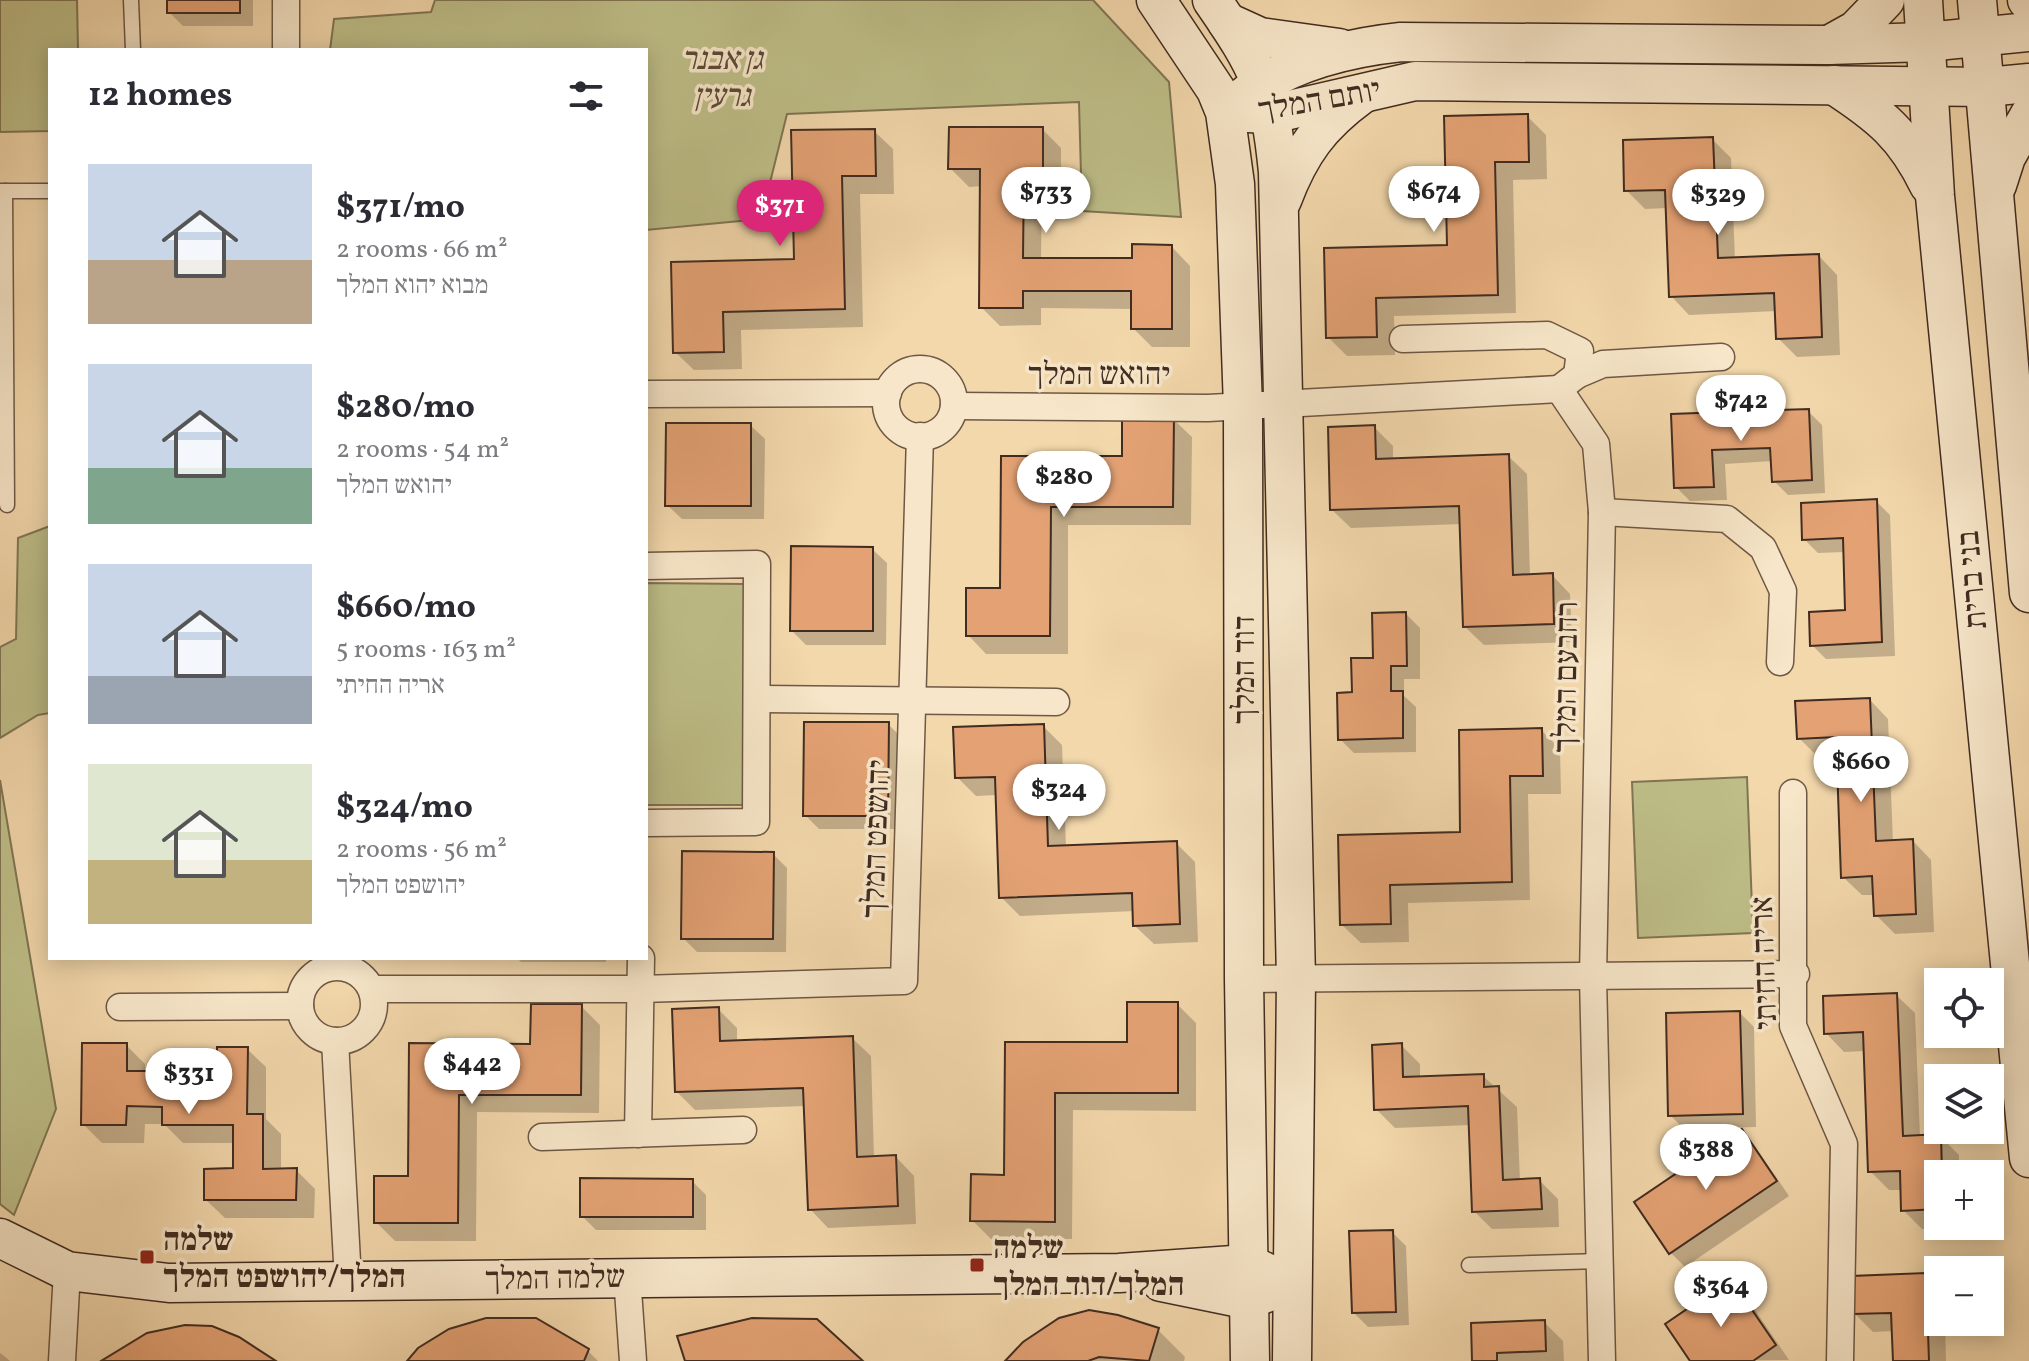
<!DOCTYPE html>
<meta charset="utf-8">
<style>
:root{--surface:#fff;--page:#f7f7f7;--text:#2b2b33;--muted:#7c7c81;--accent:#db2777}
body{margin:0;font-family:Vollkorn,"Frank Ruhl Libre",serif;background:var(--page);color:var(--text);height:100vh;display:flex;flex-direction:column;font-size:30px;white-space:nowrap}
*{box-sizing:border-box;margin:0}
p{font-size:26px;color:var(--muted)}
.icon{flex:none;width:44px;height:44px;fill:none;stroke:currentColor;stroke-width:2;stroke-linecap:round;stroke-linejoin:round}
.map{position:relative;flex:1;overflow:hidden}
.panel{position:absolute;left:48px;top:48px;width:600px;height:912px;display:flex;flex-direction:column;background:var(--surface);border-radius:0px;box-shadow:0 4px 20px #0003}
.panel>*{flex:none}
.tools{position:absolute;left:1924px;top:968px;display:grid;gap:16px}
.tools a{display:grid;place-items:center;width:80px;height:80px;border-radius:0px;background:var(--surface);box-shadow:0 4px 20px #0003;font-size:40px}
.price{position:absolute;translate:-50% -68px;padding:0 18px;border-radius:28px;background:#fff;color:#222;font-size:26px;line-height:52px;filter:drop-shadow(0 2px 4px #0008)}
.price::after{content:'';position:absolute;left:50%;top:48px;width:24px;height:18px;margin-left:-12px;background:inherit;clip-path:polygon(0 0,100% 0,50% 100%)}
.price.on{background:var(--accent);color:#fff}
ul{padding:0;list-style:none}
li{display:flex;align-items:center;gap:24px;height:200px;padding:0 40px}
li span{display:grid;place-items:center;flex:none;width:224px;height:160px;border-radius:0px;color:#555}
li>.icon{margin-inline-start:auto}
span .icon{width:96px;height:96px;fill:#fffc;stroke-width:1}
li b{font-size:34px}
h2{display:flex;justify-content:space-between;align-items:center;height:96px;padding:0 40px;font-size:34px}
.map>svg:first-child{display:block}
</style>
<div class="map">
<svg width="2029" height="1361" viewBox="0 0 2029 1361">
<rect width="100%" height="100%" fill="#f3d8ac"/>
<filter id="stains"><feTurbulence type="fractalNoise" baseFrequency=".0025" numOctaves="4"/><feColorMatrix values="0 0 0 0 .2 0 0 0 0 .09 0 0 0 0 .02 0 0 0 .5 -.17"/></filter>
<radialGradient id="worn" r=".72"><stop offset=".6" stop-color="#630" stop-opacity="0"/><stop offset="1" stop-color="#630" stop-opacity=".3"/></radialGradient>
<g fill="#bebe88" stroke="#807554" stroke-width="2">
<path d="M0,0H77L78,50H50V131L0,132Z"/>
<path d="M435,0H1093L1169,82L1181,217L1082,211L1079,102L787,114L761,219L646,230V50H330L334,19L431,12Z"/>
<path d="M50,526V713L38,715L0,738V647L16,639L18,538Z"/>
<path d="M646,583L745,584L743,805H646Z"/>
<path d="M1747,777L1753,933L1638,938L1632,782Z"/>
<path d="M0,780L56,1109L14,1215L0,1204Z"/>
</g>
<g fill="#0003">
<path d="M169,0H253V26H183L169,12Z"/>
<path d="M1527,116L1546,135L1547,179L1513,180L1516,313L1394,316L1395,355L1347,356L1328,337L1326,250L1449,247L1446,118Z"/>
<path d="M1042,129L1061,148V187H1042L1041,260H1134L1172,247L1190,266V347H1152L1133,328V309L1041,308V325L1000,326L981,307L982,186L969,187L950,168Z"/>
<path d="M874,131L893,149L894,194H860L863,327L741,330L742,369L694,370L675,352L673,264L796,261L793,132Z"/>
<path d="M1712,139L1731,158L1735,260L1819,256L1837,275L1840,355L1797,357L1778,338L1777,311L1689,315L1671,296L1667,208L1645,209L1626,190Z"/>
<path d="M1808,411L1822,425L1825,493L1788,495L1774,481L1773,461L1725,464L1727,500L1690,501L1676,487L1673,416Z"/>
<path d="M1173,419L1192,437L1191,525H1068V654H986L968,635L1002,590L1003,458H1124Z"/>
<path d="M750,425L765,439L764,519H682L667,505Z"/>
<path d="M1374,427L1393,446V460L1508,456L1527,474L1530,576L1552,575L1570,594L1572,642L1484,645L1465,627L1462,524L1351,528L1332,510Z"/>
<path d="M1876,501L1890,515L1895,656L1826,659L1812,645L1848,612L1845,552L1818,553L1804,539Z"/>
<path d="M872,549L887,563L886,645H806L792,631Z"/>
<path d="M1406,614L1420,628V679H1404V696L1416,707V752L1354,753L1340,739L1354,694Z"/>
<path d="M1870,700L1888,719L1893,842L1913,841L1931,860L1934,932L1895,934L1876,915L1875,895H1862L1843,877L1838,756L1818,757L1799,738Z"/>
<path d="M888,724L902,738L901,829H819L805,815Z"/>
<path d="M1043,726L1062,745L1066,847L1176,843L1195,862L1198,942L1154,944L1135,926V911L1020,916L1001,897L997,795L976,796L957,777Z"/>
<path d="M1541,730L1560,749L1561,794H1528L1530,900L1408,903L1409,942L1361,943L1342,925L1340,837L1463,834Z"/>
<path d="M773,854L787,868L786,952H697L683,938Z"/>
<path d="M517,958H606V962H521Z"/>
<path d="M1896,995L1915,1013L1920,1137L1940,1136L1959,1155V1174H1938V1226L1961,1227L1922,1229L1903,1210L1902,1190H1889L1870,1171L1865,1051L1844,1052L1826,1033Z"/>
<path d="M1177,1004L1196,1023V1111L1073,1110L1072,1239H991L972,1220L1006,1177L1007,1044H1129Z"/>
<path d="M581,1006L600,1025L599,1113L477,1112L476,1241H395L376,1222L410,1178L411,1045L532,1046Z"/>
<path d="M718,1009L737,1028V1042L852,1038L871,1056L874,1158L896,1157L914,1176L916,1224L828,1228L810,1209L806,1106L695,1110L677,1092Z"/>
<path d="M1740,1013L1754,1027L1756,1127L1684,1129L1670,1115Z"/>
<path d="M126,1045L145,1064V1073H168L187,1094H219L247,1049L266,1067V1119L281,1134V1171L296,1170L315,1189L314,1218H225L206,1200L235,1170V1143H183L164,1124H145L144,1143H102L83,1124Z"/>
<path d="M1401,1045L1420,1064V1078L1483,1076L1517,1107L1520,1182L1540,1181L1558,1199L1559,1227L1492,1229L1474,1211L1470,1125L1395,1128L1376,1109Z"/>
<path d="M1741,1132L1755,1146L1789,1196L1685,1267L1671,1253Z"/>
<path d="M692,1181L706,1195V1230H596L582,1216Z"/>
<path d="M1392,1232L1406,1246L1409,1325L1368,1327L1354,1313Z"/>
<path d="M1925,1275L1938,1288V1322H1945L1946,1361H1895L1894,1331L1873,1332L1854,1313Z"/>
<path d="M1731,1281L1745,1295L1789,1360L1693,1361Z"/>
<path d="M1544,1322L1563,1341L1564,1361H1474Z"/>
<path d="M1158,1330L1185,1357L1184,1361H1008Z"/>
<path d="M588,1351L598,1361H409Z"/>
<path d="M0,1353L3,1355L10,1361H0Z"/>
</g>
<g fill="#e4a274" stroke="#412c21" stroke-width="2">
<rect x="167" y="0" width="73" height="13"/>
<path d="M1528,114L1529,162H1495L1498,295L1376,298L1377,337L1326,338L1324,248L1447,245L1444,116Z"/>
<path d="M949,127H1043V169H1024L1023,258H1132V244L1172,245V329H1131V291H1023V308H979L980,169H948Z"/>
<path d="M875,129L876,176H842L845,309L723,312L724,352L673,353L671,262L794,259L791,130Z"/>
<path d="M1713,137L1718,258L1819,254L1822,337L1776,339L1774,293L1669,297L1665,190L1624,191L1623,140Z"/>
<path d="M1809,409L1812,480L1772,482L1770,448L1712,450L1714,487L1674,488L1671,414Z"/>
<path d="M1122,416L1174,417L1173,507H1051L1050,636H966V588H1000L1001,456H1122Z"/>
<path d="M666,423H751V506H665Z"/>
<path d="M1375,425L1376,459L1509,454L1513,575L1553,573L1554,624L1463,627L1459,506L1330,510L1328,427Z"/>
<path d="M1877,499L1882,642L1810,646L1809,612L1845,610L1843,538L1802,540L1801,503Z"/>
<path d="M791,546L873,547V631H790Z"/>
<path d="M1406,612L1407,666H1391V691H1403V738L1338,740L1337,693L1352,692L1351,658H1373L1372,613Z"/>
<path d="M1870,698L1876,841L1913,839L1916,914L1874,916L1872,876L1841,878L1836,737L1797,739L1795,701Z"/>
<path d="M804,722H889L888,816H803Z"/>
<path d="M1044,724L1048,846L1177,841L1180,924L1133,926L1132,893L999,898L995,777L955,778L953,727Z"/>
<path d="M1542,728L1543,776H1510L1512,882L1390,885L1391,924L1340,925L1338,835L1460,832L1459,730Z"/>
<path d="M682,851L774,852L773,939H681Z"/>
<path d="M1897,993L1903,1136L1941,1134L1942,1174H1938V1209L1901,1211L1900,1171L1868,1172L1863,1032L1824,1034L1823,996Z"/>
<path d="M1127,1002H1178V1093H1055V1222L970,1221L971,1174L1004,1175L1005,1042H1127Z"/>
<path d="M531,1004H582L581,1095H459L458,1223H374V1176H408L409,1043L530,1044Z"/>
<path d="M719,1007L720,1041L853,1036L857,1157L896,1155L898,1206L808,1210L803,1088L675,1092L672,1009Z"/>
<path d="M1740,1011L1743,1114L1668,1116L1666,1013Z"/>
<path d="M82,1043H127V1071H169V1092H217V1047H248L247,1114H263V1169L297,1168L296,1200H204V1169L233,1168V1125H162V1107L127,1106L126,1125H81Z"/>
<path d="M1402,1043L1403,1077L1484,1074V1087L1499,1086L1503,1180L1540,1178L1542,1209L1472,1212L1468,1106L1374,1110L1372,1045Z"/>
<path d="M1742,1129L1777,1181L1669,1254L1634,1202Z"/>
<path d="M580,1178L693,1179V1217H580Z"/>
<path d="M1393,1230L1396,1312L1352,1313L1349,1231Z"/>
<path d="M1926,1273L1929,1361H1893L1891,1313L1852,1314L1851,1276Z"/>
<path d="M1731,1279L1776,1345L1753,1361H1690L1665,1324Z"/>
<path d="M1089,1310L1118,1315L1159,1328L1149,1361L1099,1357L1088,1361H1005L1023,1342L1059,1318Z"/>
<path d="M486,1318H536L589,1349L584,1361H407L418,1348L449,1329Z"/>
<path d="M752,1318L817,1319L863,1361H685L677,1336Z"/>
<path d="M1545,1320L1546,1351L1497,1353V1361H1472L1471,1323Z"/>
<path d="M185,1325L212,1326L239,1337L276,1361H101L147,1333Z"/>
</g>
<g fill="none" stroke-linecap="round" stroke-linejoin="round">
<defs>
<g id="lane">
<path d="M131,0L133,50"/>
<path d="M0,191H50"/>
<path d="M5,191L7,505"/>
<path d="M1469,1265L1600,1261"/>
</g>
<g id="street">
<path d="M286,0V50"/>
<path d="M1403,339L1547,335L1580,351L1577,375L1559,389"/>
<circle cx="920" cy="403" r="34"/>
<path d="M1577,375L1603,364L1721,357"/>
<path d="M646,394L888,393"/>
<path d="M954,406L1208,408L1559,389L1596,444L1602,512L1593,977L1602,1361"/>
<path d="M1602,512L1727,519L1763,548L1783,591L1780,662"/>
<path d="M646,566L757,564L756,822L646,823"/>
<path d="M759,699L1056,702"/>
<path d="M1793,793V1026L1844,1144L1840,1361"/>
<circle cx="337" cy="1004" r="37"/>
<path d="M1244,979L1796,974"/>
<path d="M372,989H641L904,981L920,436"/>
<path d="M120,1007L300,1006"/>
<path d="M335,1041L348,1280"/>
<path d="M638,1134L641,958"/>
<path d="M542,1137L743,1130"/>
<path d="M627,1276L633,1361"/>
<path d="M62,1361L67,1271"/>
</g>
<g id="secondary">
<path d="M1156,0L1216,90L1225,112L1235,184L1243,407L1244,979L1250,1361"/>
<path d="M1212,0C1259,68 1270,90 1278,172L1296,979L1292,1361"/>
<path d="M1923,0L1935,196L2029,1158"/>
<path d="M1977,0L2029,593"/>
<path d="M2027,0L2029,2"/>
<path d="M1227,22L1260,37L1339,48"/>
<path d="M1829,45L1856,30L1885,0"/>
<path d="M1834,85C1880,115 1905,135 1929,185"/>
<path d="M1242,98C1287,62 1345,48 1401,42L1829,45L1926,42L2029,32"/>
<path d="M1248,113L1272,114L1415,81L1987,87L2029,83"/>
<path d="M1997,185L2006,157L2029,116"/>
<path d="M1282,200C1300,152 1320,125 1361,95"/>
<path d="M0,1238L67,1271L169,1283L1119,1273L1248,1264L1270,1274"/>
<path d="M1161,1282L1249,1300L1271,1291"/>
</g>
</defs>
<use href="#lane" stroke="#6e5744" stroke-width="17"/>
<use href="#street" stroke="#6e5744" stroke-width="29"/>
<use href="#secondary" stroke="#412c21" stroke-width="41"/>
<use href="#lane" stroke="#f7e6c9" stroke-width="14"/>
<use href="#street" stroke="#f7e6c9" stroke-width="26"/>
<use href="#secondary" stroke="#f7e6c9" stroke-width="38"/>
</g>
<g fill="#8f2418" stroke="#f7e6c9" stroke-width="3">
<rect x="139" y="1249" width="16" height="16" rx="4"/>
<rect x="969" y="1257" width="16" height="16" rx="4"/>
</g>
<g text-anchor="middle" stroke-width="7" stroke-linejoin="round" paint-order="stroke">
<g font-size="32" font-style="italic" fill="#5a4936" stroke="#f7e6c9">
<text x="722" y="69">גן אבנר<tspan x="722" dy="37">גרעין</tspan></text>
</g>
<g font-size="32" fill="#412c21" stroke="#f7e6c9">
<text transform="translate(1319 99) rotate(-10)" y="11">יותם המלך</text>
<text x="1099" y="384">יהואש המלך</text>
<text transform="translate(1971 580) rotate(-95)" y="11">בני ברית</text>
<text transform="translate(1243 670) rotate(-90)" y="11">דוד המלך</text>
<text transform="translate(1565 677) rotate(-89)" y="11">רחבעם המלך</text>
<text transform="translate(875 839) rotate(-88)" y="11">יהושפט המלך</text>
<text transform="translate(1763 963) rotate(-92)" y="11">אריה החיתי</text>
<text transform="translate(555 1277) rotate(-1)" y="11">שלמה המלך</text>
</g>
<g font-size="32" font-weight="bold" fill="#412c21" stroke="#f7e6c9" text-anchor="start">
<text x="163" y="1250">שלמה<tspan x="163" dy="37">המלך/יהושפט המלך</tspan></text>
<text x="993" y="1258">שלמה<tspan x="993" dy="37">המלך/דוד המלך</tspan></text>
</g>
</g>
<rect width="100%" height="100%" filter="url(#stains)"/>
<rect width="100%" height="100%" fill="url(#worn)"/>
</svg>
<div class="tools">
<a><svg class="icon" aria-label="locate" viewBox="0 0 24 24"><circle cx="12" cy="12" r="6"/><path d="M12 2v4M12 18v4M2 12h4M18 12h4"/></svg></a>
<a><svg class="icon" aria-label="layers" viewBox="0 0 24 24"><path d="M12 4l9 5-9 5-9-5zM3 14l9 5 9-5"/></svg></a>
<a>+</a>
<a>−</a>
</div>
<b class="price" style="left:1434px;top:234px">$674</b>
<b class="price" style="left:1046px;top:235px">$733</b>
<b class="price" style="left:1718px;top:237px">$329</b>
<b class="price on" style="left:780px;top:248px">$371</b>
<b class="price" style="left:1741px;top:443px">$742</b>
<b class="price" style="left:1064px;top:519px">$280</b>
<b class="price" style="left:1861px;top:804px">$660</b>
<b class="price" style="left:1059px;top:832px">$324</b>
<b class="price" style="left:472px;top:1106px">$442</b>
<b class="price" style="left:189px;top:1116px">$331</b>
<b class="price" style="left:1706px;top:1192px">$388</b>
<b class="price" style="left:1721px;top:1329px">$364</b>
<section class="panel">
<h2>12 homes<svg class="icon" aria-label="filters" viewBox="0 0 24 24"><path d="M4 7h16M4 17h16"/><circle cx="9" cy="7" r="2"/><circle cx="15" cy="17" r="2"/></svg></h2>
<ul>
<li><span style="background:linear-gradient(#c9d6e8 60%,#b9a48a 0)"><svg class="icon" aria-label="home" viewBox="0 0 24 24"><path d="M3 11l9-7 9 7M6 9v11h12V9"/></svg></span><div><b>$371/mo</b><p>2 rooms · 66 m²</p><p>מבוא יהוא המלך</p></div></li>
<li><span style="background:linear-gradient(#c9d6e8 65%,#7fa58c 0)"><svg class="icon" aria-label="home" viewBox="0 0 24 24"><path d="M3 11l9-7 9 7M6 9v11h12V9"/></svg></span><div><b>$280/mo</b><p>2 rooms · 54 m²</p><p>יהואש המלך</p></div></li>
<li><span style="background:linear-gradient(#c9d6e8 70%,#9aa5b1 0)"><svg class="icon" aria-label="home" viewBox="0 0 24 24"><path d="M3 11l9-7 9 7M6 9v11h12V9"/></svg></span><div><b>$660/mo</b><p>5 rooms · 163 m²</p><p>אריה החיתי</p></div></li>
<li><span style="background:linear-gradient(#dfe7d0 60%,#c2b280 0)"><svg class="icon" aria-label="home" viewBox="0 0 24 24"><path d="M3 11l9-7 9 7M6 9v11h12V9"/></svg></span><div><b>$324/mo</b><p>2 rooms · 56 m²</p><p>יהושפט המלך</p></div></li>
</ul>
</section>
</div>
